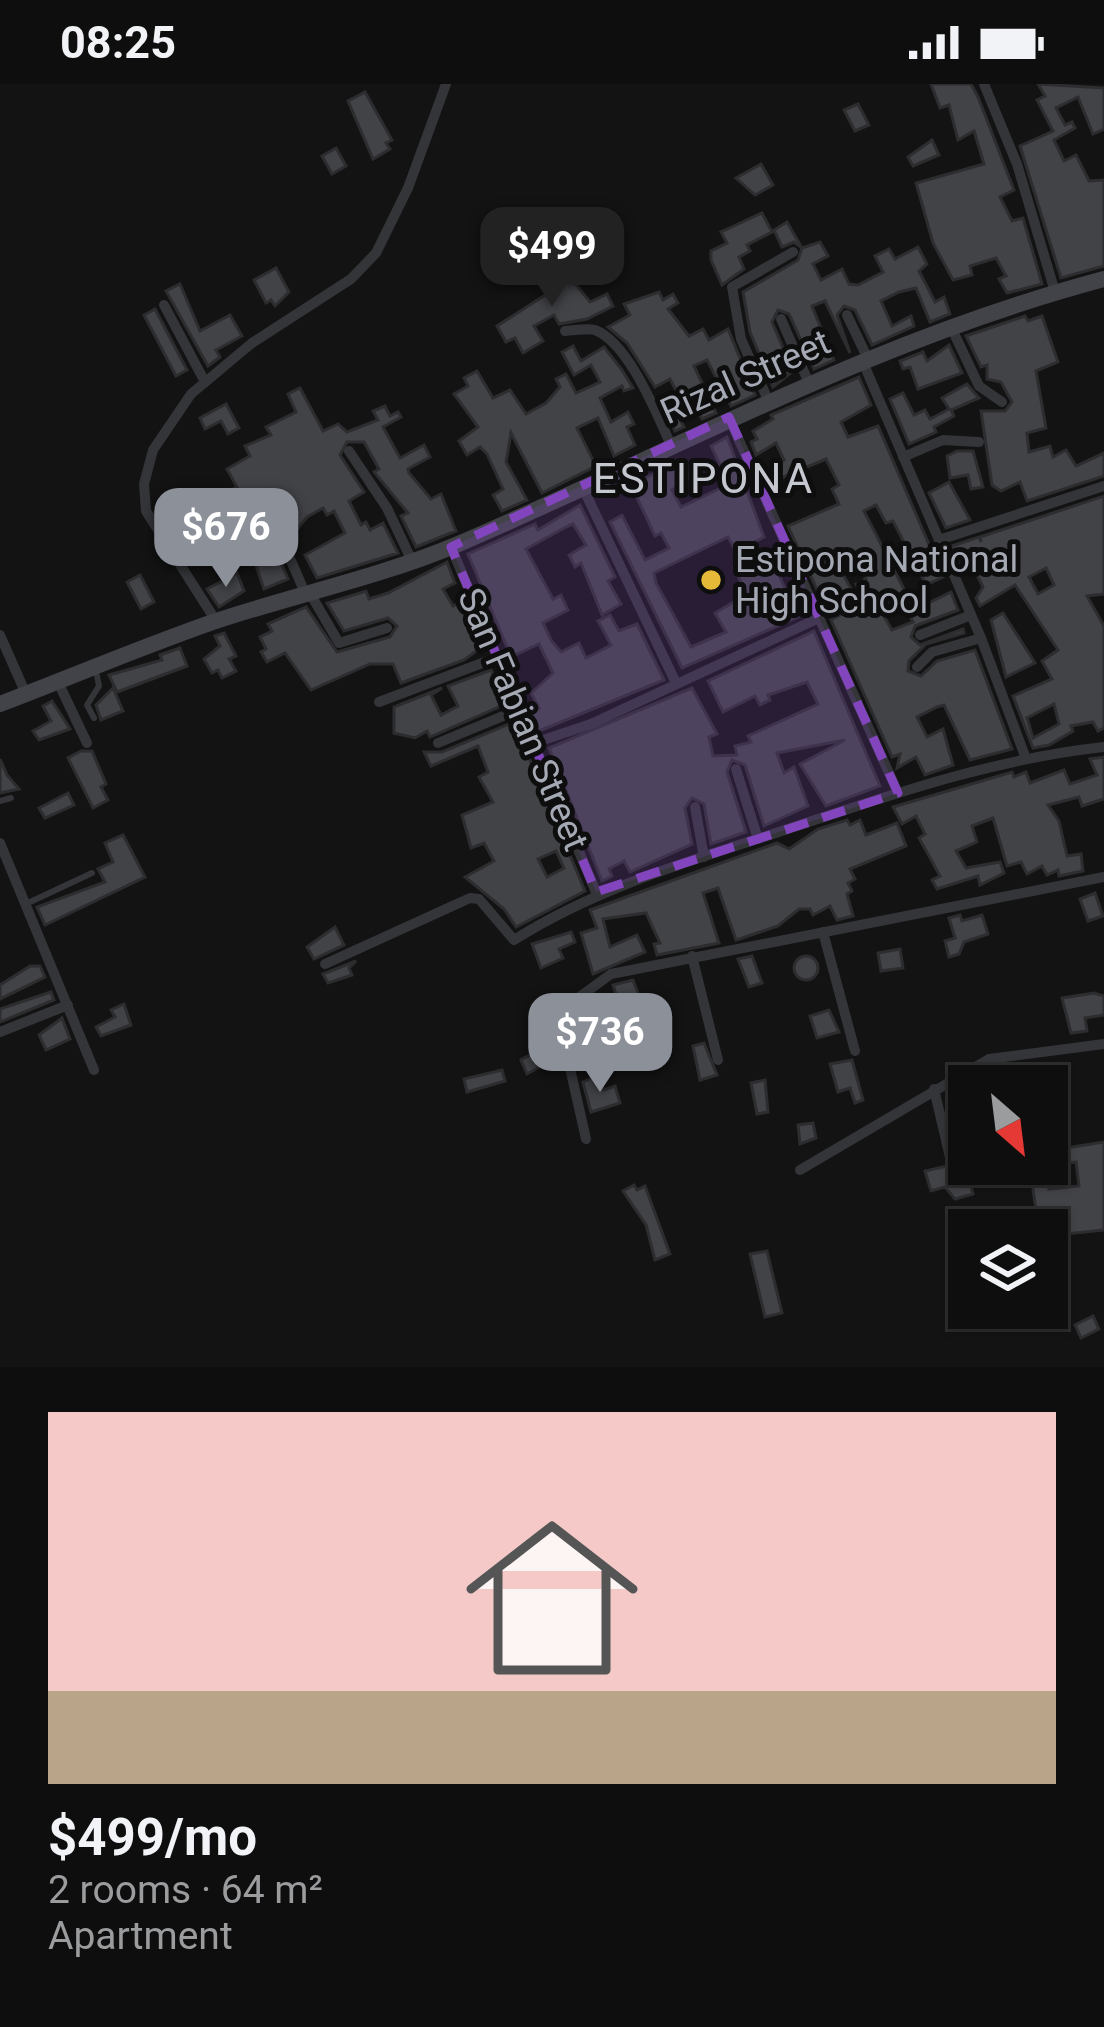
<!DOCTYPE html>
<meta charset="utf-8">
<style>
:root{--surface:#0e0e0f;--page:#1c1c1d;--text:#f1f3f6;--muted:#9b9c9e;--line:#2e2e2f;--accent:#8c9099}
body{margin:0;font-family:Roboto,sans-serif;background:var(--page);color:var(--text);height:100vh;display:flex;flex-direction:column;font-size:45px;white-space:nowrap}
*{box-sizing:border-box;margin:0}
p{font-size:39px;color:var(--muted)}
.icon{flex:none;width:66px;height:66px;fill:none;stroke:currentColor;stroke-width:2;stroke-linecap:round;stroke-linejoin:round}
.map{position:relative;height:1283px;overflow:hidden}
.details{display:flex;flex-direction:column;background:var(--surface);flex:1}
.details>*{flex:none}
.needle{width:78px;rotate:152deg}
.controls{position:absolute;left:948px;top:981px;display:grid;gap:24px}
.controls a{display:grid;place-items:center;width:120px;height:120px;border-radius:0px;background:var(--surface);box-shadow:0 3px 9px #0004,0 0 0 3px var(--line);font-size:60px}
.price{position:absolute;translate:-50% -102px;padding:0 27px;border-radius:24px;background:var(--accent);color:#fff;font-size:39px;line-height:78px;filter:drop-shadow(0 3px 6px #0008)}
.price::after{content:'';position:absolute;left:50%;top:72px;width:36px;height:27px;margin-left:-18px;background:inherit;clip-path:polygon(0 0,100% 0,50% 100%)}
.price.on{background:#222;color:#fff}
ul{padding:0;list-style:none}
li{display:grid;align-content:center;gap:24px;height:636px;padding:0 48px}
li span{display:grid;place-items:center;height:372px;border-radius:0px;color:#555}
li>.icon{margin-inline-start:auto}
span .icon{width:216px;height:216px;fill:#fffc;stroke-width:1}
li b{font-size:51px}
.status{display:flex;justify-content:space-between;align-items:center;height:84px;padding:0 60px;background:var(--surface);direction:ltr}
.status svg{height:33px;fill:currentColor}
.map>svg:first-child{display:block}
</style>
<div class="status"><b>08:25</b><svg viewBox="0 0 49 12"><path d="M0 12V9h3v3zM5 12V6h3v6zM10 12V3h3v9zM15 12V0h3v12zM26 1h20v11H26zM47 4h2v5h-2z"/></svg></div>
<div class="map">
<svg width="1104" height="1283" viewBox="0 0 1104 1283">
<rect width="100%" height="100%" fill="#131314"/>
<g fill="#424347" stroke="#2d2d30" stroke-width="3" fill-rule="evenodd">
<path d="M931,0H971L978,13L1014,106L1000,113L1012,137L1023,134L1042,200L1007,209L999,195L1006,192L996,174L970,182L972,191L953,196L933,159L916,99L984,80L974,47L958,56L949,21L940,24Z"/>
<path d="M1038,0L1104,4V45L1093,50L1078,13L1056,24L1065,41L1072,38L1075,44L1054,56L1064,77L1076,71L1089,97L1104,96V182L1061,194L1020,62L1053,47L1037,16L1045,12Z"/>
<path d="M365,8L392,56L386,59L390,65L373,75L348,17Z"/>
<path d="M858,20L869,41L855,47L844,26Z"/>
<path d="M932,56L939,71L913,82L908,73Z"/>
<path d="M336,64L346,82L332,90L322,72Z"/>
<path d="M761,80L773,101L755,111L736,94Z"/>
<path d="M762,129L772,148L747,161L750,167L739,173L744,185L722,201L711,176V167L727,159L721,148Z"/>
<path d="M787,138L802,164L794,158L782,163L774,146Z"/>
<path d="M820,158L828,172L813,180L821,196L842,185L849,200L858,201L883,188L875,172L889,165L895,175L918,163L927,180L919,187L935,218L944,213L950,230L930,238L916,204L899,208L881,217L892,242L911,232L914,242L872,261L855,226L844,222L837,231L850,269L825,217L812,222L834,276L814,285L789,230L778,226L772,238L793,287L773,303L750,248L743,208L798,176L802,164Z"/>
<path d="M553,172L590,218L607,210L613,222L587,235L559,240L554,231L534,242L543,257L523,269L515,254L506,258L497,242L556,204L542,178Z"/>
<path d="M276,184L289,208L275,222L271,216L266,219L254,196Z"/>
<path d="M180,200L200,247L230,231L242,252L216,266L220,273L208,282L166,207Z"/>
<path d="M659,208L663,216L673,210L678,219L668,225L689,252L703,245L709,256L728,245L755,311L731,322L707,276L694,282L716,329L702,335L698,327L680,336L684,343L675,347L666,326L682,318L670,295L655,303L627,259L608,243L630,231L624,220Z"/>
<path d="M155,225L187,286L176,292L144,231Z"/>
<path d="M1025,232L1028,237L1042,232L1058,278L1036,287L1046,344L1027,349L1029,368L1050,362L1053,373L1066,366L1076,382L1104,369V392L1027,417L1020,398L1001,407L992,401L981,327H1005L1012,318L1001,298L987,295V281L981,283L966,252Z"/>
<path d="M949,261L962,289L918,305L910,283L903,285L900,277L923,268L927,277Z"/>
<path d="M573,262L581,277L604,263L622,286L633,304L624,307L622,302L600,314L611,338L628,328L634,340L627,343L635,361L614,372L598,334L577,344L596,382L542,409L511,349L506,378L527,416L502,427L493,411L503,405L487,370L480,363L467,371L459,357L478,343L454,310L468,302L464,294L477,287L493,314L510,306L526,330L546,319L560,303L556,295L566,290L576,309L600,298L591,281L574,291L562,268Z"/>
<path d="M859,293L871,321L841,338L848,353L878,342L943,493L926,501L893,437L886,439L876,421L864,427L907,511L878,522L892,546L913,538L908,529L951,508L958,526L915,542L911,553L920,561L963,545L964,549L926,560L909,577L908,587L921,592L937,577L975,566L1012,665L970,676L944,621L937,623L917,633L927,653L943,645L953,681L925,691L916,673L897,684L900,670L892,673L831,536L864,518L856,500L866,495L860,485L856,476L840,485L853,508L824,521L788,442L839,420L832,405L839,401L826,375L781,394L774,382L784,376L776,359L756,371L751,358L757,355L753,347L773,335L771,331Z"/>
<path d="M967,300L979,314L951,326L954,332L934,343L936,348L909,360L890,315L903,309L914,331L925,326L930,335L949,325L942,314Z"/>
<path d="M300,304L323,347L338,340L347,348L378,336L373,327L385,322L390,332L398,328L401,333L383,343L400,374L424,361L430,373L408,385L409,389L431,415L441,410L456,447L416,463L401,432L408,429L374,388L379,385L364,358H347L340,371L364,408L349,417L361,441L366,438L370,446L383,439L398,469L317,494L305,471L345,449L334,427L327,431L323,424L307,433L291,453L272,410L261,406L255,419L288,495L264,505L252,470L267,463L253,432L246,436L231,406L237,403L227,385L250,372L245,362L271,351L266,343L296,328L288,310Z"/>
<path d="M226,320L239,344L228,350L221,337L205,345L200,334Z"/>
<path d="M727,353L764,453L736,468L728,453L654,489L656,499L691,563L726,548L715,529L747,510L734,484L769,469L798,533L682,584L610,438L622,431L645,476L669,464L661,449L655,452L631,401L677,378L686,379L694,395L672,406L681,423L729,400L711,362Z"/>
<path d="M957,367H973L983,403L971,405L968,391L950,394L947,372Z"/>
<path d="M949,398L970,436L946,444L929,409Z"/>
<path d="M1104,412V510L1087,512L1104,542V644L1098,647L1093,638L1071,642L1073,647L1049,661L1033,664L1013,612L1052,595L1042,577L1058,566L1015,501L980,522L976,514L983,503L974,485L964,490L952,462L979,453L981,458L980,453ZM1046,484L1054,501L1038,510L1029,493ZM1054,620L1059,640L1033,654L1027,634Z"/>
<path d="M580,421L615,493L608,497L621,520L602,531L581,479L575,483L569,471L586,461L573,440L566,443L526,465L553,515L561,511L568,526L543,539L551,556L561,568L579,559L586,574L611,561L598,537L610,531L619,547L637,540L664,596L539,647L531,628L539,624L531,609L553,589L539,560L511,573L468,470L535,440L538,446Z"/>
<path d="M447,478L455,499L443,505L453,522L463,517L482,563L464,576L401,599L393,580H370L311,606L285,569L267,578L261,568L266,565L260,553L272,547L268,540L306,523L337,568L390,553L397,542L388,534L344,547L327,519L366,507L369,515L388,509Z"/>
<path d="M237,489L244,507L219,523L207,505Z"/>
<path d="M140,491L154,518L141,525L127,498Z"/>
<path d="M1003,529L1035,579L1006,593L991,536Z"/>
<path d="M814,547L880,702L826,722L800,680L845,656L777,669L784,689L794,683L808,722L764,742L745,681L732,676L727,688L746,748L711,760L704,720L692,714L685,724L692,760L630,788L624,777L609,785L612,792L602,797L549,664L692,604L717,650L709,653L713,672L737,671L735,662L751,658L748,652L818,620L807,598L768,611L770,616L760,621L755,612L723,628L708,597Z"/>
<path d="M224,549L236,572L229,575L236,587L222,594L218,586L212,589L204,575L220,562L215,552Z"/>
<path d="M180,564L187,582L117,608L109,591L162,576L160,571Z"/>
<path d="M491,586L505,616L501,622L430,653L427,647L415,654L394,649V623L442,604L431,611L441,631L458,622L448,602Z"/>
<path d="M113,604L123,627L101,636L96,621Z"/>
<path d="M52,617L70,645L39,656L33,647L51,637L43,622Z"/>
<path d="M514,638L585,807L516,843L504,825L465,793L494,777L484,759L471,764L462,731L493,718L479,693L488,688L478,662L431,682L424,668H442ZM556,767L564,784L547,793L538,775Z"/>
<path d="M81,667H92L106,700L101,703L108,716L93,724L68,674Z"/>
<path d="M1104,673V715L1082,722L1079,713L1048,721L1059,737L1067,772L1081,770L1083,787L1059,792L1058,786L1047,791L1042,782L1027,790L1021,778L1007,782L993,734L972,742L977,758L956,767L966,784L1000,778L1004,789L980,801L978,792L937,805L932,796L940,792L919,754L925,750L916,732L902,740L893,723L1012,688L1014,693L1026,688L1030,699L1064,686L1070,700L1097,691L1090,675Z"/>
<path d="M0,675L7,691L19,705L0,709Z"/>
<path d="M68,709L74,721L45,734L39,724Z"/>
<path d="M847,736L850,741L860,736L866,751L897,739L906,762L850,785L855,795L848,799L852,807L847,810L853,832L837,836L830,822L813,831L810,825H799L778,842L736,856L718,804L703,809L719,859L657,871L654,860L660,859L646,829L603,835L610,863L637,851L645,868L593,890L581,849L597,844L590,826L777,759L789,765L818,745Z"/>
<path d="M123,751L145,793L45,841L37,823L105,798L98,785L113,778L105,759Z"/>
<path d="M1095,809L1103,832L1088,837L1080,815Z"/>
<path d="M960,831L962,837L982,831L988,850L964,858L959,870L949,873L945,857L955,854L949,834Z"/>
<path d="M335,843L344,861L314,875L307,863Z"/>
<path d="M571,848L575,858L559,865L563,874L541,884L532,860Z"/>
<path d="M900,865L903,884L881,887L878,869Z"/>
<circle cx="806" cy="884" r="12"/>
<path d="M752,872L762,899L749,903L738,875Z"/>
<path d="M356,877L349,884L352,891L328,899L323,890Z"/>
<path d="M30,882H40L45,893L0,915V901Z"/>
<path d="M633,896L639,912L619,919L613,901Z"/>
<path d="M51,908L54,916L0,938V925Z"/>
<path d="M1094,909L1104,912V931L1085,934L1087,947L1071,949L1062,914Z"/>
<path d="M124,920L131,941L101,952L96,943L115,933L111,926Z"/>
<path d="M582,924L589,944L595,942L599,953L586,958L590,966L577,972L570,940Z"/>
<path d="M829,926L839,948L817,954L810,932Z"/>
<path d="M62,934L70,955L46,966L39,951Z"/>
<path d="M554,957L558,973L527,990L521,976Z"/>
<path d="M704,959L717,991L700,996L693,962Z"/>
<path d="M852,976L863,1016L855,1019L850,1004L838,1008L830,980Z"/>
<path d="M502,986L505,997L467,1008L464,995Z"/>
<path d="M598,991L604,1006L615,1002L620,1019L591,1028L583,998Z"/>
<path d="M765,996L768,1028L757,1030L751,999Z"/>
<path d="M813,1039L816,1054L800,1060L798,1041Z"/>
<path d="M1104,1058V1146L1056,1151L1063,1201L1047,1203V1146H1039L1030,1085L1046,1083L1049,1105L1079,1102L1076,1078L1047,1082V1067Z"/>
<path d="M964,1078L973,1110L955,1115L945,1103L931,1107L925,1087Z"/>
<path d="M634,1101L637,1106L645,1102L670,1170L655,1176L646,1141L623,1107Z"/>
<path d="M767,1167L782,1229L765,1233L750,1170Z"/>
<path d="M1093,1232L1099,1245L1081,1254L1075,1241Z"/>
</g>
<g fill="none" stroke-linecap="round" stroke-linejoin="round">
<g stroke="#343539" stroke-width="6">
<path d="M94,634L87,621L99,602L96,587"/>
<path d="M0,717L11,714"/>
<path d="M28,819L92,789"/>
</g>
<g stroke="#343539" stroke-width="10">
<path d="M984,0L1017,80L1055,208"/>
<path d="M164,221L205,298"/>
<path d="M847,231L867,273"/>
<path d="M781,235L808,297"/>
<path d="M951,243L979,302L1002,318"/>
<path d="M565,247C573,246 588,244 595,246C629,259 657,331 671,361"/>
<path d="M862,276L981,554L1025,672"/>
<path d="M768,316L741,255L732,203L793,168"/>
<path d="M729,334L898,709"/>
<path d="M349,367L387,424L412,477"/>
<path d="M903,373L943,356L979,358"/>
<path d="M583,404L676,599"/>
<path d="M264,415L306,511"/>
<path d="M939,456L1104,402"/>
<path d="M451,463L596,808"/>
<path d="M311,511L339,559L387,544"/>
<path d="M216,537L146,427L144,400L153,366L191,310L252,259L351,195L376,169L408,104L446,0"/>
<path d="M0,551L26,610"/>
<path d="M920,551L971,531"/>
<path d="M917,583L932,568L981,554"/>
<path d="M58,598L87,659"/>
<path d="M379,618L498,573"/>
<path d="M438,659L520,625"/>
<path d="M534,659L591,640L819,534"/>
<path d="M736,685L758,755"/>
<path d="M695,723L704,773"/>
<path d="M0,759L94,986"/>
<path d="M823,848L855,967"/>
<path d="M692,872L718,976"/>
<path d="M325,880L470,814L479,815L514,856C598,803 690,777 785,746C890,711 993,675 1104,663"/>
<path d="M0,948L68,921"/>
<path d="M934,1005L950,1073"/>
<path d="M586,1055L560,940L563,925L611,890L1104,793"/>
<path d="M800,1086L989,975L1104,960"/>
</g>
<path stroke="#424349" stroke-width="16" d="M0,620C71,593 141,563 213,538C293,511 377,494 456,461C677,366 868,258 1104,195"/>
</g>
<path fill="#8345bd" fill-opacity="0.2" stroke="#8345bd" stroke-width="9" stroke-dasharray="24 15" stroke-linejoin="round" d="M729,333L898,709L596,808L451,463Z"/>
<circle fill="#e6b939" stroke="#0e0e0f" stroke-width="4.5" cx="711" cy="496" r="12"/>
<g text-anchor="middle" stroke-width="10" stroke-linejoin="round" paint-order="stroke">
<g font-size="36" fill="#a5a9b4" stroke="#0e0e0f">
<text transform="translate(745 292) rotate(-24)" y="13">Rizal Street</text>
<text transform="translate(524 635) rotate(67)" y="13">San Fabian Street</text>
</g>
<g font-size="36" fill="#a5a9b4" stroke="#0e0e0f" text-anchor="start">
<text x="735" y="488">Estipona National<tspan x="735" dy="41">High School</tspan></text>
</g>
<g font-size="42" letter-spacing="3" fill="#c6c8d0" stroke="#0e0e0f">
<text x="704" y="409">ESTIPONA</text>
</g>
</g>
</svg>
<div class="controls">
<a><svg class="needle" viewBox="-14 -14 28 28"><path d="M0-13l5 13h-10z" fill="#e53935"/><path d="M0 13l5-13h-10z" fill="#9b9c9e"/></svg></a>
<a><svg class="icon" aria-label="layers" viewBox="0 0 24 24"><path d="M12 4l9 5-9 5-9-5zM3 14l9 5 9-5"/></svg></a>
</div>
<b class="price on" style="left:552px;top:225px">$499</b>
<b class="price" style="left:226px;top:506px">$676</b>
<b class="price" style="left:600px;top:1011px">$736</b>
</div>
<section class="details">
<ul>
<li><span style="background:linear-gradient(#f6c9c9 75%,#b9a48a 0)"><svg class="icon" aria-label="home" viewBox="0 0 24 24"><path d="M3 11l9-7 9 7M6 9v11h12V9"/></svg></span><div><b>$499/mo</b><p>2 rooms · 64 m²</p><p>Apartment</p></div></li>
</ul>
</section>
